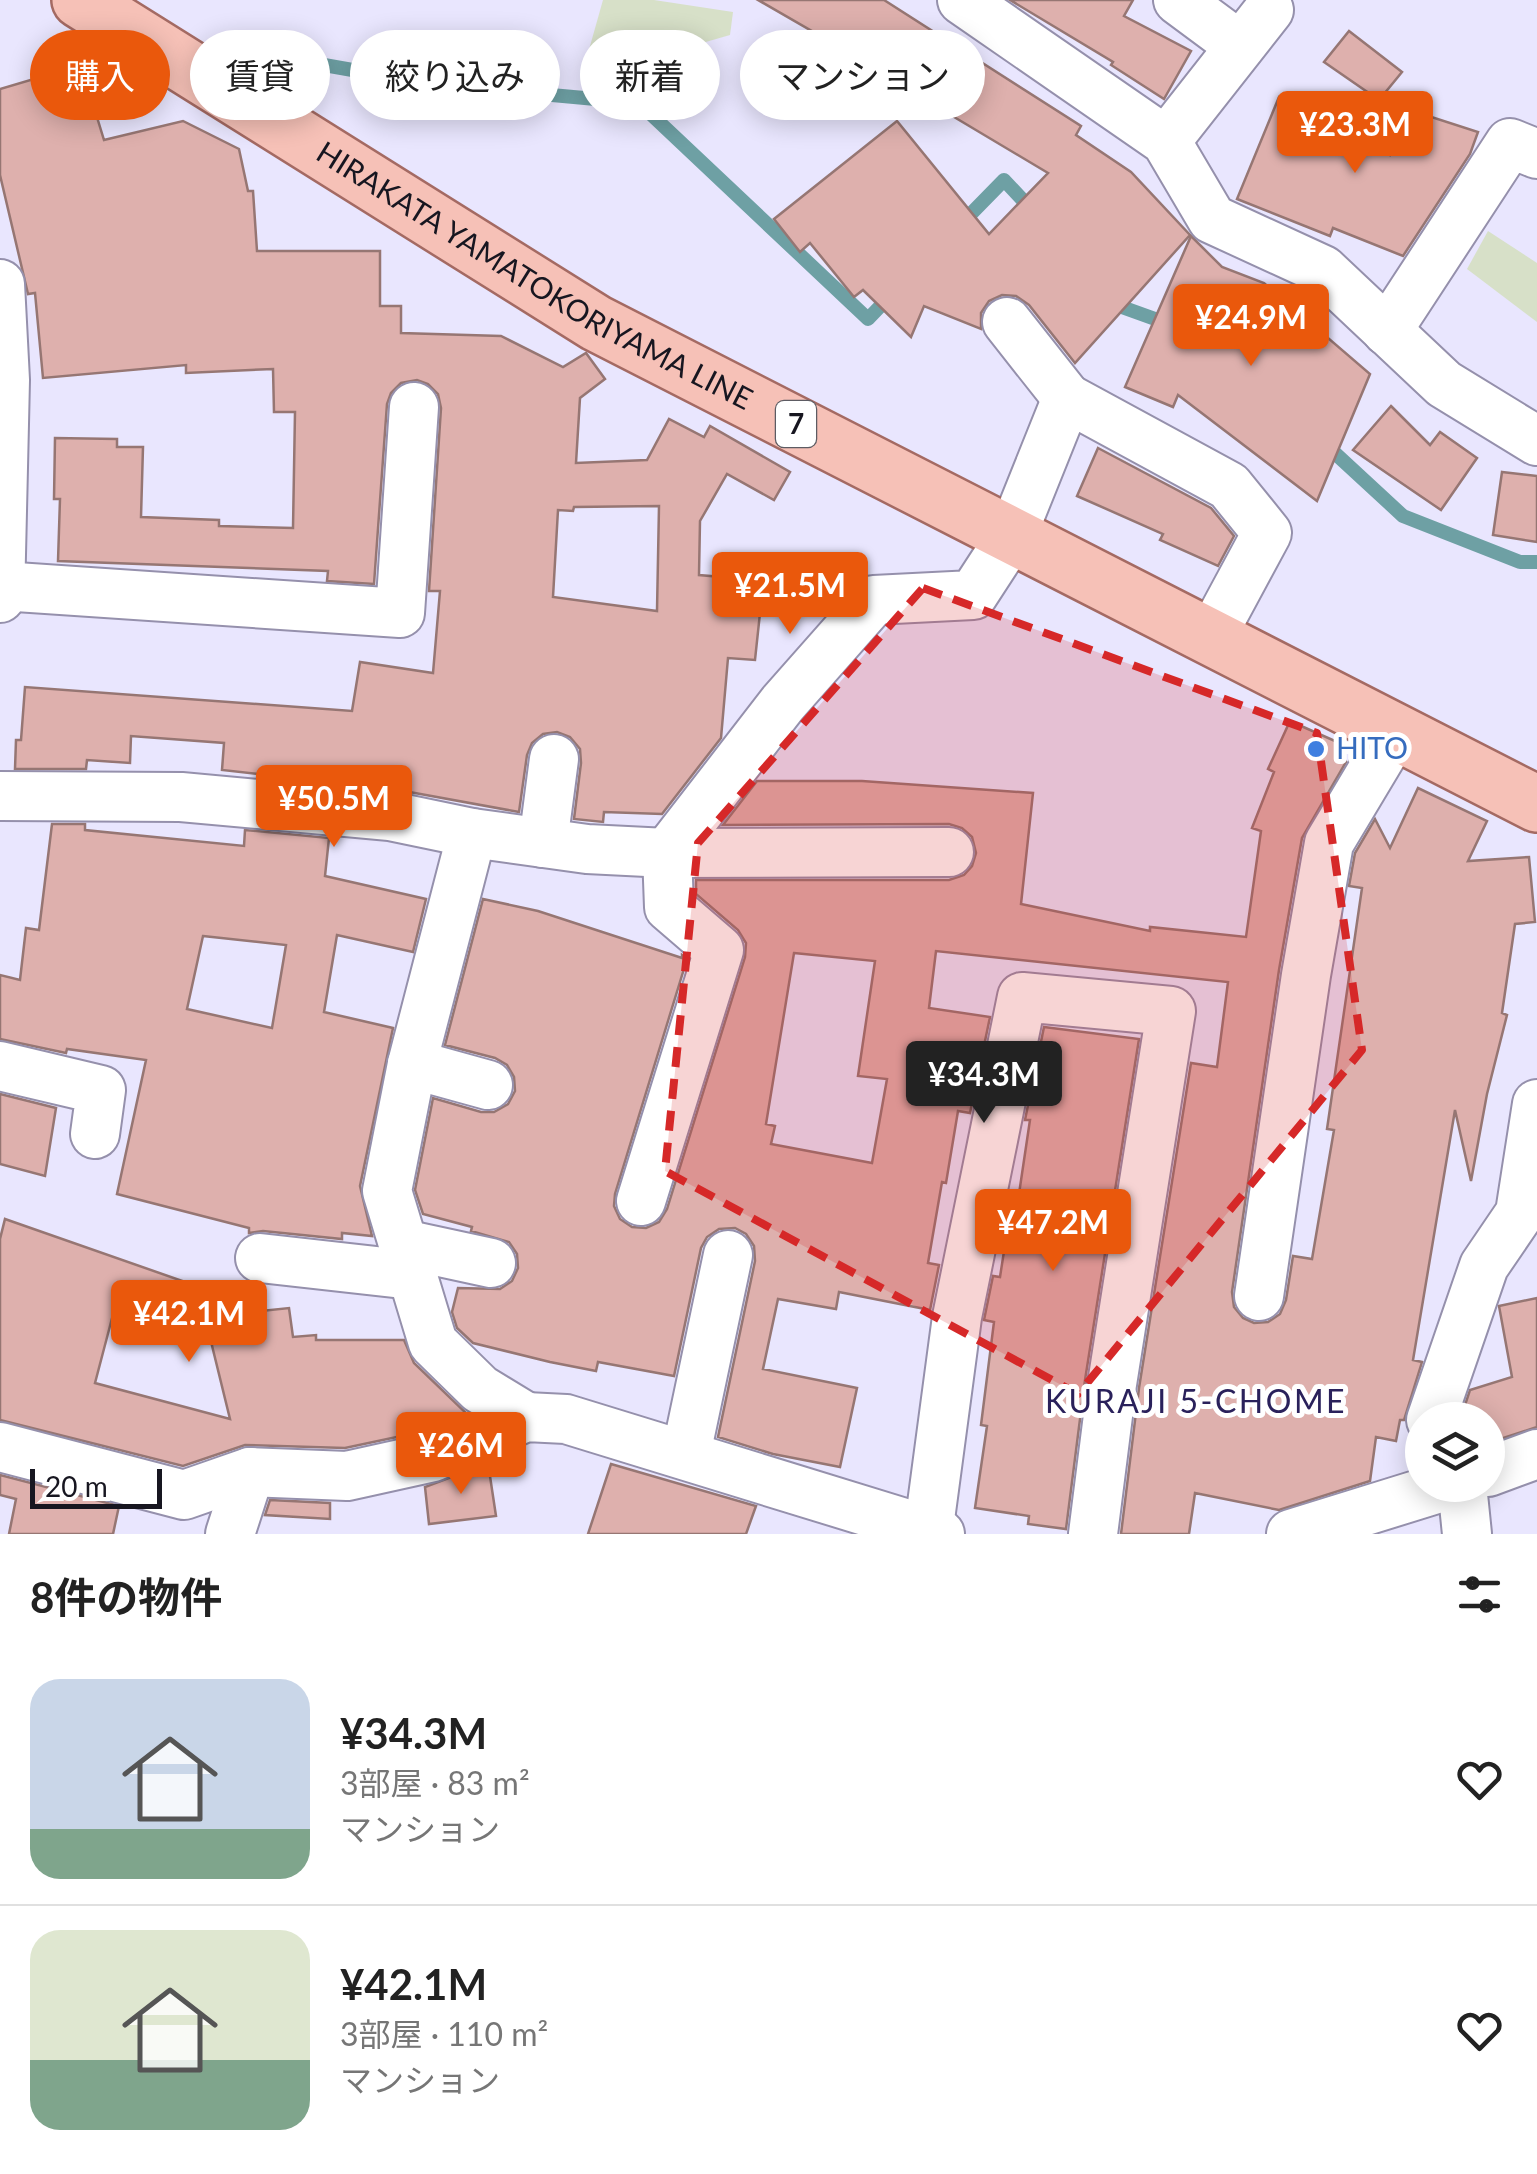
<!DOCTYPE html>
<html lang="ja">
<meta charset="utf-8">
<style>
:root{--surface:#fff;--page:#f2f2f2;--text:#222;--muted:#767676;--line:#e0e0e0;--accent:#ea580c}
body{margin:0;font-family:Lato,"Noto Sans JP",sans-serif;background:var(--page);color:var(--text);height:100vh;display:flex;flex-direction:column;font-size:38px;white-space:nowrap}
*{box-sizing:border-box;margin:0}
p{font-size:32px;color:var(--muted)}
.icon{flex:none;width:55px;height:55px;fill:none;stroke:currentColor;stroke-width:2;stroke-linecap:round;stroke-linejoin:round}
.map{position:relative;height:1534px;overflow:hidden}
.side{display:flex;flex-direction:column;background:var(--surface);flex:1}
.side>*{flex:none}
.guide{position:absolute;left:30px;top:30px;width:1000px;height:90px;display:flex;gap:20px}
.controls{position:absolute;left:1405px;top:1402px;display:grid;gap:20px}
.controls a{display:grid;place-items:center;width:100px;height:100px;border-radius:50%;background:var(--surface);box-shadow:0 5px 25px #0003;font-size:50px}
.scale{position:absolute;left:30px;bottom:25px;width:132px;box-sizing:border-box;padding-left:10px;border:5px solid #171620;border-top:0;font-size:28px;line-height:35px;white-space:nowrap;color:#171620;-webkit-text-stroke:8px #fff;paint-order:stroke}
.price{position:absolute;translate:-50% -85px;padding:0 22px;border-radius:10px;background:var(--accent);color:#fff;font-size:32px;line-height:65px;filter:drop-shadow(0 2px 5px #0008)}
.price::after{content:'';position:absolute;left:50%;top:60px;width:30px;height:22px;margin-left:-15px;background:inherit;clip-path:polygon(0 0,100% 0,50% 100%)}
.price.on{background:#222;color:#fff}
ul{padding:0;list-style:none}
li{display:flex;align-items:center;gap:30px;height:250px;padding:0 30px}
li+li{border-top:2px solid var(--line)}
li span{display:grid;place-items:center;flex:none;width:280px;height:200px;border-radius:30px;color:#555}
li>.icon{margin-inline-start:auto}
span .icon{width:120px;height:120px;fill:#fffc;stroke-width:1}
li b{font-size:42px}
h2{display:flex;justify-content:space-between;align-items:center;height:120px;padding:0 30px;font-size:42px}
.chip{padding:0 35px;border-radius:45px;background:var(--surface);box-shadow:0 5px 25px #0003;font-size:35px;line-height:90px}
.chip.on{background:var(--accent);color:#fff}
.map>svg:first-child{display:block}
</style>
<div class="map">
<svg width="1537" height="1534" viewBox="0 0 1537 1534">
<rect width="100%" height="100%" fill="#e9e6fe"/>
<g fill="#d7e0c8">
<path d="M603,0H654L733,12L730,35L581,78Z"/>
<path d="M1488,231L1537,263V322L1467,269Z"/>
</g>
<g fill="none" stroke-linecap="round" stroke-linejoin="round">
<g stroke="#6ea0a4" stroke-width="14">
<path d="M273,56L432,84L639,103L868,319L891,295"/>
<path d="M959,226L1004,180L1034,212"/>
<path d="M1112,298L1119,306L1169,324"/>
<path d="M1325,444L1403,516L1520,562H1537"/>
</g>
</g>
<g fill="#deb0ad" stroke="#967673" stroke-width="2.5" fill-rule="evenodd">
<path d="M758,0H884L1081,126L1076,135L1131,172L1190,235L1075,363L1029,305L1016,296L1002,295L989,301L981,313V329L924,306L911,337L863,290L854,297L810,243L800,252L774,219L897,121L989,234L1048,173L924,99L926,97Z"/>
<path d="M1010,0H1133L1124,16L1191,51L1164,99L1111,65L1113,62Z"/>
<path d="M1349,31L1402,72L1379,100L1324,62Z"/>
<path d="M81,65L104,140L183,121L239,149L248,191H253L257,251H380V306H401V333L501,336L563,367L586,353L605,379L580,398L576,463L647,460L669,419L704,437L710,426L790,472L774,500L727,474L700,521L699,575L794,583L792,616L760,613L755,660L728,658L721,738L662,814L604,812L603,822L574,819L581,763L580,749L570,737L557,732L543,734L532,743L527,755L519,812L393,789L222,770L224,743L131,736L130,763L87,760L86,769H15L16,740H21L25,687L352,711L360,662L433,673L440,591H429L441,408L438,394L428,384L417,380L401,383L391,393L387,404L374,584L327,581L328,571L58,561L60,499H54L55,438L117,439V447H143L141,517L219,520V526L293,528L295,412H274L273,369L186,373V365L43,378L35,293L28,294L0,175V89ZM659,506L657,611L553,597L558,510L573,511L574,507Z"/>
<path d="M1279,97L1390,155L1416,112L1478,132L1470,154L1403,256L1333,228L1330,236L1237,199Z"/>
<path d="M1191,236L1222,267L1264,283L1370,374L1317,501L1178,395L1173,407L1125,387Z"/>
<path d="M1391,406L1430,445L1440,432L1477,458L1441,510L1353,450Z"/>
<path d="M1098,448L1211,508L1234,536L1218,566L1160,540L1163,534L1077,496Z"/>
<path d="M1502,472L1537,476V542L1493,535Z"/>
<path d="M1290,721L1335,741L1346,762L1302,838L1279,970L1232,1292L1234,1307L1243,1318L1254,1323L1268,1322L1280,1314L1286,1300L1293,1256L1312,1259L1334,1130L1327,1129L1362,888L1349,886L1355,853L1375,819L1390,848L1418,788L1487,821L1468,861L1529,857L1535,922L1515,924L1502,1013L1507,1015L1487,1094L1471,1181L1455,1110L1413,1360L1422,1362L1404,1420H1400L1396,1441L1376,1437L1370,1481L1279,1510L1195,1493L1189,1534H1121L1139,1388L1191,1063L1217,1067L1228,982L936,951L929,1008L990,1017L970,1113L958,1111L946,1183L942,1182L928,1263L939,1265L930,1310L839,1292L836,1309L778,1299L763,1369L857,1388L840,1467L773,1454L718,1437L755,1261L754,1246L746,1234L735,1228L719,1229L707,1237L701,1248L674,1376L598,1362L596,1371L550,1362L473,1343L457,1328L452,1312L458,1288L500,1289L512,1281L518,1268L517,1254L509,1242L471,1231L472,1227L423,1214L415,1190L433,1098L481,1112H494L508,1104L515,1091L514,1077L507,1065L495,1058L445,1045L483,899L538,911L682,958V955L687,959L615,1194L614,1206L620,1219L632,1227L646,1228L659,1222L667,1209L745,957L746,943L738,930L696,894V880H949L964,875L972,866L976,853L972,837L962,828L949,824L723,825L757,781H862L1033,793L1021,904L1150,931V927L1246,937L1261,831L1252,828L1274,772L1268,769ZM794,953L875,961L858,1076L887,1079L872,1163L771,1144L775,1126L766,1124Z"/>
<path d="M52,824H85V830L244,846L245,830L329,838L325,876L426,899L413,952L337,935L324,1012L393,1028L360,1186L372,1236L342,1233V1239L263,1231L249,1233V1228L117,1194L146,1060L67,1049L66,1053L0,1039V975L20,980L26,928L39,930ZM203,936L286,945L272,1028L187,1009Z"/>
<path d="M1044,1027L1139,1039L1085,1380L1066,1529L1028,1524L1029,1516L975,1508L987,1426L981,1425L994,1322L984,1320L993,1276L1000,1277L1010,1213L1016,1214L1030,1120H1025Z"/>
<path d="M0,1094L56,1108L45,1176L0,1164Z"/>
<path d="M5,1219L211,1291L197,1331L116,1303L95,1383L230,1419L205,1317L289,1308L293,1337L316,1335V1340H404L414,1363L466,1413L425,1431L345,1448L245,1445L183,1466L0,1420V1239Z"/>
<path d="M1537,1298V1427L1488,1443V1420H1460L1470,1390L1512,1377L1499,1306Z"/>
<path d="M488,1463L496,1516L429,1524L425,1487Z"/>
<path d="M611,1464L756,1506L746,1534H588Z"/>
<path d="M0,1475L119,1506L113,1534H9L16,1499L0,1495Z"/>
<path d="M270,1500L330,1503V1519L265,1515Z"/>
</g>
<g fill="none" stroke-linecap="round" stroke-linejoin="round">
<defs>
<g id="minor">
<path d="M962,0L1166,141L1212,219L1323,270L1444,384L1537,441"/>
<path d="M1178,0L1240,46"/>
<path d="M1166,141L1269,10"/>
<path d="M0,284L5,380L0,598"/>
<path d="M1007,322L1067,398"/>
<path d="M1387,331L1510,143L1537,154"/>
<path d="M1,586L400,613L414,407"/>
<path d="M0,796L181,797L390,816L472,833L587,849L667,853L949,852"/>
<path d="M472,833L412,1064L387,1191L433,1343L480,1389L526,1417"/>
<path d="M543,843L554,759"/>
<path d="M412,1064L488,1085"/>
<path d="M0,1066L101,1090L95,1134"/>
<path d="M641,1201L719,950L669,907L667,853L783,703L874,600L973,595L1012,535L1067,398L1229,486L1267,533L1211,637"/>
<path d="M403,1244L491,1263"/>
<path d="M260,1258L412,1275"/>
<path d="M1259,1296L1306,975L1329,843L1396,731"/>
<path d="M1431,1420L1484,1266L1520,1213L1537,1104"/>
<path d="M0,1447L184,1495L250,1472L347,1476L433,1457L526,1417L566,1419L940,1534"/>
<path d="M686,1454L728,1255"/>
<path d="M1488,1472L1537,1454"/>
<path d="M1462,1485L1467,1534"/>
<path d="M230,1534L250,1472"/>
<path d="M928,1534L957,1317L1022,997L1171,1011L1112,1384L1093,1534"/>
<path d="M1291,1534L1449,1485"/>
</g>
<g id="major">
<path id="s1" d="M80,0L596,323L1537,804"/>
</g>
</defs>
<use href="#minor" stroke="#9590ac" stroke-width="52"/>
<use href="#major" stroke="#a46a63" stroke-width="60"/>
<use href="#minor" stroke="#fff" stroke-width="48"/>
<use href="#major" stroke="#f6c1b7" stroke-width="55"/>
</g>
<path fill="#d62828" fill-opacity="0.2" stroke="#d62828" stroke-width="8" stroke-dasharray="20 12" stroke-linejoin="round" d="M923,588L1317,733L1362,1050L1078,1394L665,1171L698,843Z"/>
<circle fill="#3f7fe0" stroke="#fff" stroke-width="4" cx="1316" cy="749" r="10"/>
<g text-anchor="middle" stroke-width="10" stroke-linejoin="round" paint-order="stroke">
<rect fill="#fff" stroke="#5d5c63" stroke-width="2.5" x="776" y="401" width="40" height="46" rx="8"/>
<g font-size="28" font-weight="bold" fill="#171620">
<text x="796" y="434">7</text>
</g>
<g font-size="30" fill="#171620" stroke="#fff">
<text dy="10" stroke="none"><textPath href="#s1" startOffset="532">HIRAKATA YAMATOKORIYAMA LINE</textPath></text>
</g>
<g font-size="30" fill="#366cbe" stroke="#fff" text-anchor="start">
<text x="1336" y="759">HITO</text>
</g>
<g font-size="32" letter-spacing="2.5" fill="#2a215b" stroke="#fff">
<text x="1196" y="1413">KURAJI 5-CHOME</text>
</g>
</g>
</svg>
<div class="controls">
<a><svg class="icon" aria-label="layers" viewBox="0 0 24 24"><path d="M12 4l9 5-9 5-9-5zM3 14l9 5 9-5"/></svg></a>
</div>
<div class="scale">20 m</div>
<b class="price" style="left:1355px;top:176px">¥23.3M</b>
<b class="price" style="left:1251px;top:369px">¥24.9M</b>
<b class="price" style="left:790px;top:637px">¥21.5M</b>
<b class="price" style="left:334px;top:850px">¥50.5M</b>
<b class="price on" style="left:984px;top:1126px">¥34.3M</b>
<b class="price" style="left:1053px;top:1274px">¥47.2M</b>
<b class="price" style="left:189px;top:1365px">¥42.1M</b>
<b class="price" style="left:461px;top:1497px">¥26M</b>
<div class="guide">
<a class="chip on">購入</a>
<a class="chip">賃貸</a>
<a class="chip">絞り込み</a>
<a class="chip">新着</a>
<a class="chip">マンション</a>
</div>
</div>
<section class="side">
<h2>8件の物件<svg class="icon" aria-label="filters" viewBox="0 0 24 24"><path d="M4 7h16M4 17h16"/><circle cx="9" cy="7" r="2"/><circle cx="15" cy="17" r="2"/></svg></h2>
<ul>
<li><span style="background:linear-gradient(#c9d6e8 75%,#7fa58c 0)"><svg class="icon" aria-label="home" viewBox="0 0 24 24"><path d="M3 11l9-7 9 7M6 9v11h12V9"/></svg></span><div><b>¥34.3M</b><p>3部屋 · 83 m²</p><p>マンション</p></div><svg class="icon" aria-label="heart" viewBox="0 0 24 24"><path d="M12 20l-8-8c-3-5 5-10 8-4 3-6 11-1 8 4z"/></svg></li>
<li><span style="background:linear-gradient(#dfe7d0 65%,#7fa58c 0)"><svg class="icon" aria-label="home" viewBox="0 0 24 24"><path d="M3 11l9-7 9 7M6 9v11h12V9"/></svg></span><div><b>¥42.1M</b><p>3部屋 · 110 m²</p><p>マンション</p></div><svg class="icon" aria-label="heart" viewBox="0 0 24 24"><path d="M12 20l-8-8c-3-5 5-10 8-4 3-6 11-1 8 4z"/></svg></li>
</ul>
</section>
